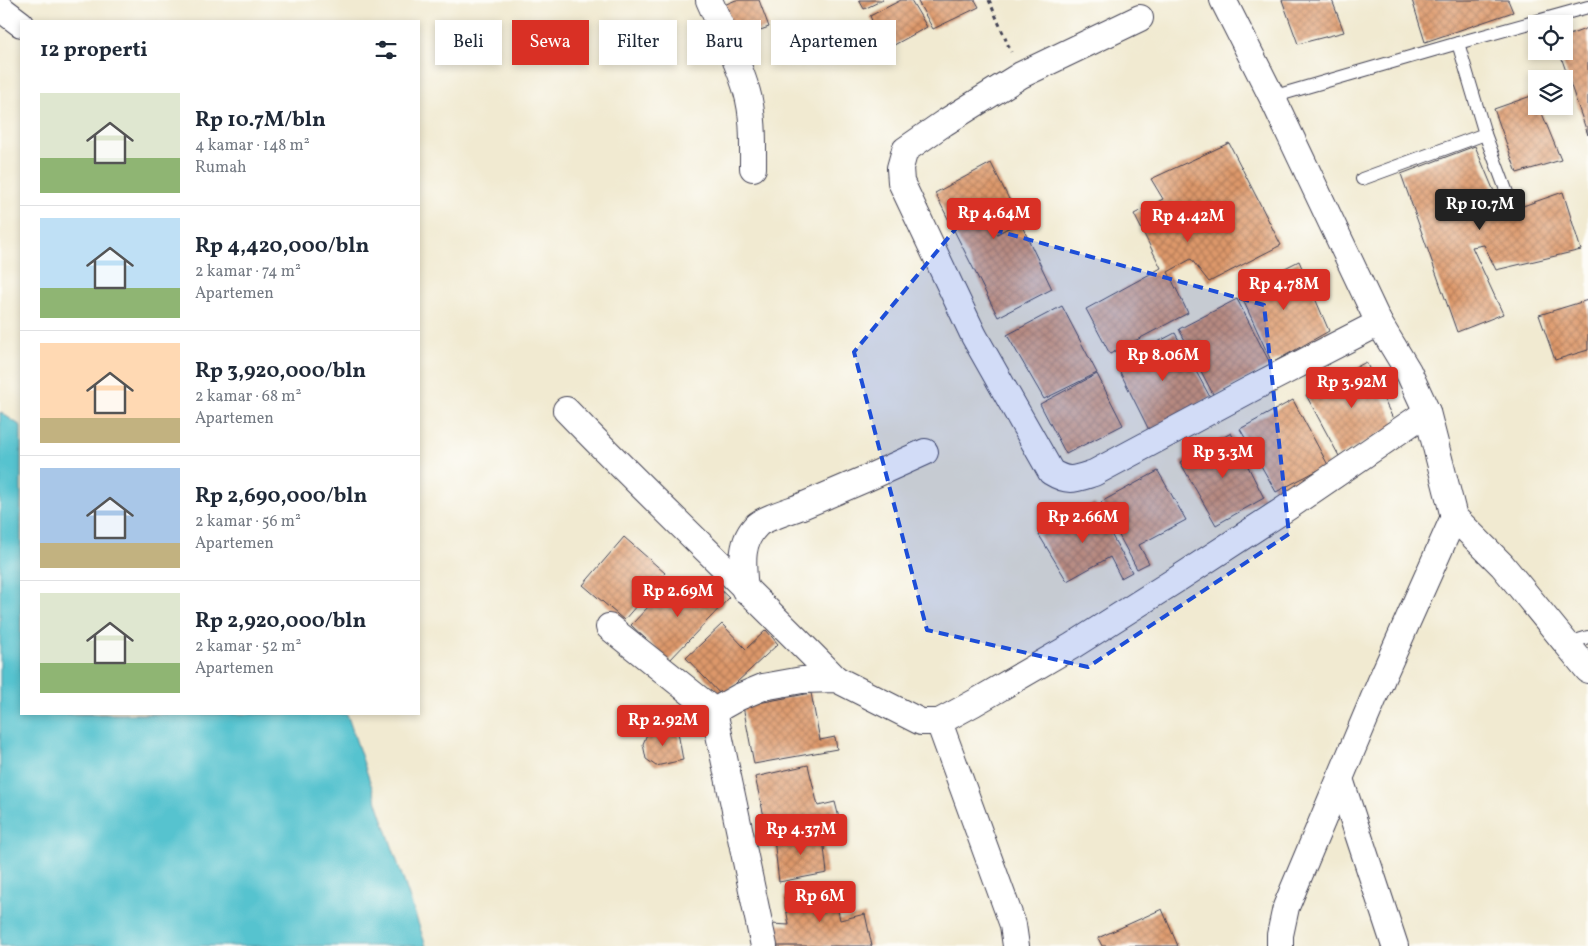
<!DOCTYPE html>
<html lang="id">
<meta charset="utf-8">
<style>
:root{--surface:#fff;--page:#f6f6f7;--text:#1f2937;--muted:#747a83;--line:#e0e1e3;--accent:#d93025}
body{margin:0;font-family:Vollkorn,serif;background:var(--page);color:var(--text);height:100vh;display:flex;flex-direction:column;font-size:19px;white-space:nowrap}
*{box-sizing:border-box;margin:0}
p{font-size:16px;color:var(--muted)}
.icon{flex:none;width:28px;height:28px;fill:none;stroke:currentColor;stroke-width:2;stroke-linecap:round;stroke-linejoin:round}
.map{position:relative;flex:1;overflow:hidden}
.panel{position:absolute;left:20px;top:20px;width:400px;height:695px;display:flex;flex-direction:column;background:var(--surface);border-radius:0px;box-shadow:0 2px 8px #0003}
.panel>*{flex:none}
.top-card{position:absolute;left:435px;top:20px;width:475px;height:45px;display:flex;gap:10px}
.fabs{position:absolute;left:1528px;top:15px;display:grid;gap:10px}
.fabs a{display:grid;place-items:center;width:45px;height:45px;border-radius:0px;background:var(--surface);box-shadow:0 2px 8px #0003;font-size:25px}
.price{position:absolute;translate:-50% -42px;padding:0 11px;border-radius:5px;background:var(--accent);color:#fff;font-size:16px;line-height:32px;filter:drop-shadow(0 1px 2px #0008)}
.price::after{content:'';position:absolute;left:50%;top:30px;width:15px;height:11px;margin-left:-8px;background:inherit;clip-path:polygon(0 0,100% 0,50% 100%)}
.price.active{background:#222;color:#fff}
ul{padding:0;list-style:none}
li{display:flex;align-items:center;gap:15px;height:125px;padding:0 20px}
li+li{border-top:1px solid var(--line)}
li span{display:grid;place-items:center;flex:none;width:140px;height:100px;border-radius:0px;color:#555}
li>.icon{margin-inline-start:auto}
span .icon{width:60px;height:60px;fill:#fffc;stroke-width:1}
li b{font-size:21px}
h2{display:flex;justify-content:space-between;align-items:center;height:60px;padding:0 20px;font-size:21px}
.pill{padding:0 18px;border-radius:0px;background:var(--surface);box-shadow:0 2px 8px #0003;font-size:18px;line-height:45px}
.pill.active{background:var(--accent);color:#fff}
.map>svg:first-child{display:block}
</style>
<div class="map">
<svg width="1588" height="946" viewBox="0 0 1588 946">
<defs>
<pattern id="building-cross-hatch" width="8" height="8" patternUnits="userSpaceOnUse" patternTransform="scale(1.25)"><rect width="8" height="8" fill="#dd986a"/><path d="M0 0l8 8M0 8l8-8" fill="none" stroke="#b37c58"/></pattern>
</defs>
<rect width="100%" height="100%" fill="#fdfcf7"/>
<filter id="ink" filterUnits="userSpaceOnUse"><feTurbulence type="fractalNoise" baseFrequency=".02" numOctaves="2"/><feDisplacementMap in="SourceGraphic" scale="10" xChannelSelector="R" yChannelSelector="G"/><feConvolveMatrix kernelMatrix="1 2 1 2 8 2 1 2 1" color-interpolation-filters="sRGB"/></filter>
<filter id="wash" filterUnits="userSpaceOnUse"><feTurbulence type="fractalNoise" baseFrequency=".0096" numOctaves="4" result="noise"/><feDisplacementMap in="SourceGraphic" scale="20" xChannelSelector="R" yChannelSelector="G"/><feGaussianBlur stdDeviation="1.12" result="paint"/><feColorMatrix in="noise" values="0 0 0 0 0 0 0 0 0 0 0 0 0 0 0 0 0 1.4 0 .05"/><feComposite in="paint" operator="in"/></filter>
<g filter="url(#wash)">
<rect width="100%" height="100%" fill="#f1ead1"/>
<path fill="#56c3cf" stroke="#3c7285" d="M0,412L21,426V714H347L426,946H0Z"/>
<g id="blocks">
<g fill="url(#building-cross-hatch)">
<path d="M736,0H759L769,27L735,39L724,5Z"/>
<path d="M859,0H883L864,9Z"/>
<path d="M901,0H911L927,27L885,50L870,16Z"/>
<path d="M917,0H975L979,7L933,29Z"/>
<path d="M1282,0H1332L1344,32L1298,44Z"/>
<path d="M1412,0H1508L1513,12L1425,42Z"/>
<path d="M1588,28V135L1559,51H1564V37Z"/>
<path d="M1534,95L1536,106H1539L1561,160L1517,173L1494,109Z"/>
<path d="M1229,143L1281,245L1209,282L1191,259L1168,272L1188,313L1110,354L1086,309L1161,268L1134,214L1163,199L1151,179Z"/>
<path d="M1475,146L1503,213L1563,192L1581,250L1496,270L1484,245L1472,247L1503,314L1457,332L1401,174Z"/>
<path d="M991,163L1020,221L997,234L1020,222L1052,289L998,317L935,193Z"/>
<path d="M1299,261L1329,331L1272,363L1239,291Z"/>
<path d="M1237,299L1271,365L1214,396L1179,329Z"/>
<path d="M1588,300V350L1555,360L1539,315Z"/>
<path d="M1062,306L1097,373L1044,399L1007,335Z"/>
<path d="M1175,333L1210,397L1150,432L1116,364Z"/>
<path d="M1366,362L1396,425L1339,456L1306,395Z"/>
<path d="M1097,374L1123,425L1066,454L1040,404Z"/>
<path d="M1293,400L1328,465L1276,492L1240,429Z"/>
<path d="M1231,433L1264,498L1216,525L1180,462Z"/>
<path d="M1158,471L1186,520L1139,545L1149,563L1137,569L1101,502Z"/>
<path d="M1094,503L1132,572L1121,578L1110,557L1067,581L1039,535Z"/>
<path d="M624,537L665,573L624,620L583,585Z"/>
<path d="M710,580L729,598L669,661L631,625L669,585L688,603Z"/>
<path d="M722,624L746,649L766,630L778,644L722,696L686,658Z"/>
<path d="M811,693L820,740L835,737L837,749L754,764L743,706Z"/>
<path d="M677,727L683,760L656,766L646,759L643,744L647,734Z"/>
<path d="M808,765L818,806L835,802L839,818L768,834L755,777Z"/>
<path d="M822,830L827,873L779,882L774,839Z"/>
<path d="M833,887L840,920L865,914L872,946H776L771,924L789,925L784,897Z"/>
<path d="M1162,909L1178,946H1102L1098,938Z"/>
</g>
</g>
</g>
<g filter="url(#ink)">
<use href="#blocks" fill-opacity="0" stroke="#414052" stroke-width="1"/>
<g fill="none" stroke-linecap="round" stroke-linejoin="round">
<defs>
<g id="service">
<path d="M1458,43L1485,134L1509,198"/>
<path d="M1272,97L1458,43L1588,7"/>
<path d="M1362,179L1485,134"/>
<path d="M1566,644L1588,637"/>
</g>
<g id="minor">
<path d="M709,0C722,30 738,60 747,92C754,116 753,144 753,168"/>
<path d="M1223,0L1272,97L1379,323L1408,371L1427,412L1454,517L1502,565L1588,670"/>
<path d="M0,8L21,24"/>
<path d="M1140,18L1021,75L944,123L905,150L900,168L901,182L974,336L1051,472C1069,483 1075,479 1094,473L1251,389L1379,323"/>
<path d="M566,410C654,501 747,588 836,679"/>
<path d="M745,590C743,567 739,542 757,525C763,519 792,510 802,506C843,489 884,471 925,452"/>
<path d="M609,627L714,711L764,946"/>
<path d="M714,711L739,697L763,687L802,680L836,679L921,722H939L974,703L1072,646L1176,580L1288,507L1427,412"/>
<path d="M939,722L1013,925L1016,946"/>
<path d="M1340,779L1395,946"/>
<path d="M1280,946V935L1286,907L1383,676L1454,517"/>
</g>
</defs>
<use href="#service" stroke="#414052" stroke-width="14"/>
<use href="#minor" stroke="#414052" stroke-width="28"/>
<path stroke="#414052" stroke-width="3" stroke-dasharray="4 4" stroke-linecap="butt" d="M989,0L1011,52"/>
<use href="#service" stroke="#fff" stroke-width="12"/>
<use href="#minor" stroke="#fff" stroke-width="26"/>
</g>
</g>
<path fill="#1d4ed8" fill-opacity="0.2" stroke="#1d4ed8" stroke-width="4" stroke-dasharray="10 6" stroke-linejoin="round" d="M962,221L1264,305L1289,534L1088,667L927,630L854,352Z"/>
</svg>
<div class="fabs">
<a><svg class="icon" aria-label="locate" viewBox="0 0 24 24"><circle cx="12" cy="12" r="6"/><path d="M12 2v4M12 18v4M2 12h4M18 12h4"/></svg></a>
<a><svg class="icon" aria-label="layers" viewBox="0 0 24 24"><path d="M12 4l9 5-9 5-9-5zM3 14l9 5 9-5"/></svg></a>
</div>
<b class="price active" style="left:1480px;top:231px">Rp 10.7M</b>
<b class="price" style="left:994px;top:240px">Rp 4.64M</b>
<b class="price" style="left:1188px;top:243px">Rp 4.42M</b>
<b class="price" style="left:1284px;top:311px">Rp 4.78M</b>
<b class="price" style="left:1163px;top:382px">Rp 8.06M</b>
<b class="price" style="left:1352px;top:409px">Rp 3.92M</b>
<b class="price" style="left:1223px;top:479px">Rp 3.3M</b>
<b class="price" style="left:1083px;top:544px">Rp 2.66M</b>
<b class="price" style="left:678px;top:618px">Rp 2.69M</b>
<b class="price" style="left:663px;top:747px">Rp 2.92M</b>
<b class="price" style="left:801px;top:856px">Rp 4.37M</b>
<b class="price" style="left:820px;top:923px">Rp 6M</b>
<div class="top-card">
<a class="pill">Beli</a>
<a class="pill active">Sewa</a>
<a class="pill">Filter</a>
<a class="pill">Baru</a>
<a class="pill">Apartemen</a>
</div>
<section class="panel">
<h2>12 properti<svg class="icon" aria-label="filters" viewBox="0 0 24 24"><path d="M4 7h16M4 17h16"/><circle cx="9" cy="7" r="2"/><circle cx="15" cy="17" r="2"/></svg></h2>
<ul>
<li><span style="background:linear-gradient(#dfe7d0 65%,#8fb573 0)"><svg class="icon" aria-label="home" viewBox="0 0 24 24"><path d="M3 11l9-7 9 7M6 9v11h12V9"/></svg></span><div><b>Rp 10.7M/bln</b><p>4 kamar · 148 m²</p><p>Rumah</p></div></li>
<li><span style="background:linear-gradient(#bfe0f5 70%,#8fb573 0)"><svg class="icon" aria-label="home" viewBox="0 0 24 24"><path d="M3 11l9-7 9 7M6 9v11h12V9"/></svg></span><div><b>Rp 4,420,000/bln</b><p>2 kamar · 74 m²</p><p>Apartemen</p></div></li>
<li><span style="background:linear-gradient(#ffd9b3 75%,#c2b280 0)"><svg class="icon" aria-label="home" viewBox="0 0 24 24"><path d="M3 11l9-7 9 7M6 9v11h12V9"/></svg></span><div><b>Rp 3,920,000/bln</b><p>2 kamar · 68 m²</p><p>Apartemen</p></div></li>
<li><span style="background:linear-gradient(#a9c7e8 75%,#c2b280 0)"><svg class="icon" aria-label="home" viewBox="0 0 24 24"><path d="M3 11l9-7 9 7M6 9v11h12V9"/></svg></span><div><b>Rp 2,690,000/bln</b><p>2 kamar · 56 m²</p><p>Apartemen</p></div></li>
<li><span style="background:linear-gradient(#dfe7d0 70%,#8fb573 0)"><svg class="icon" aria-label="home" viewBox="0 0 24 24"><path d="M3 11l9-7 9 7M6 9v11h12V9"/></svg></span><div><b>Rp 2,920,000/bln</b><p>2 kamar · 52 m²</p><p>Apartemen</p></div></li>
</ul>
</section>
</div>
